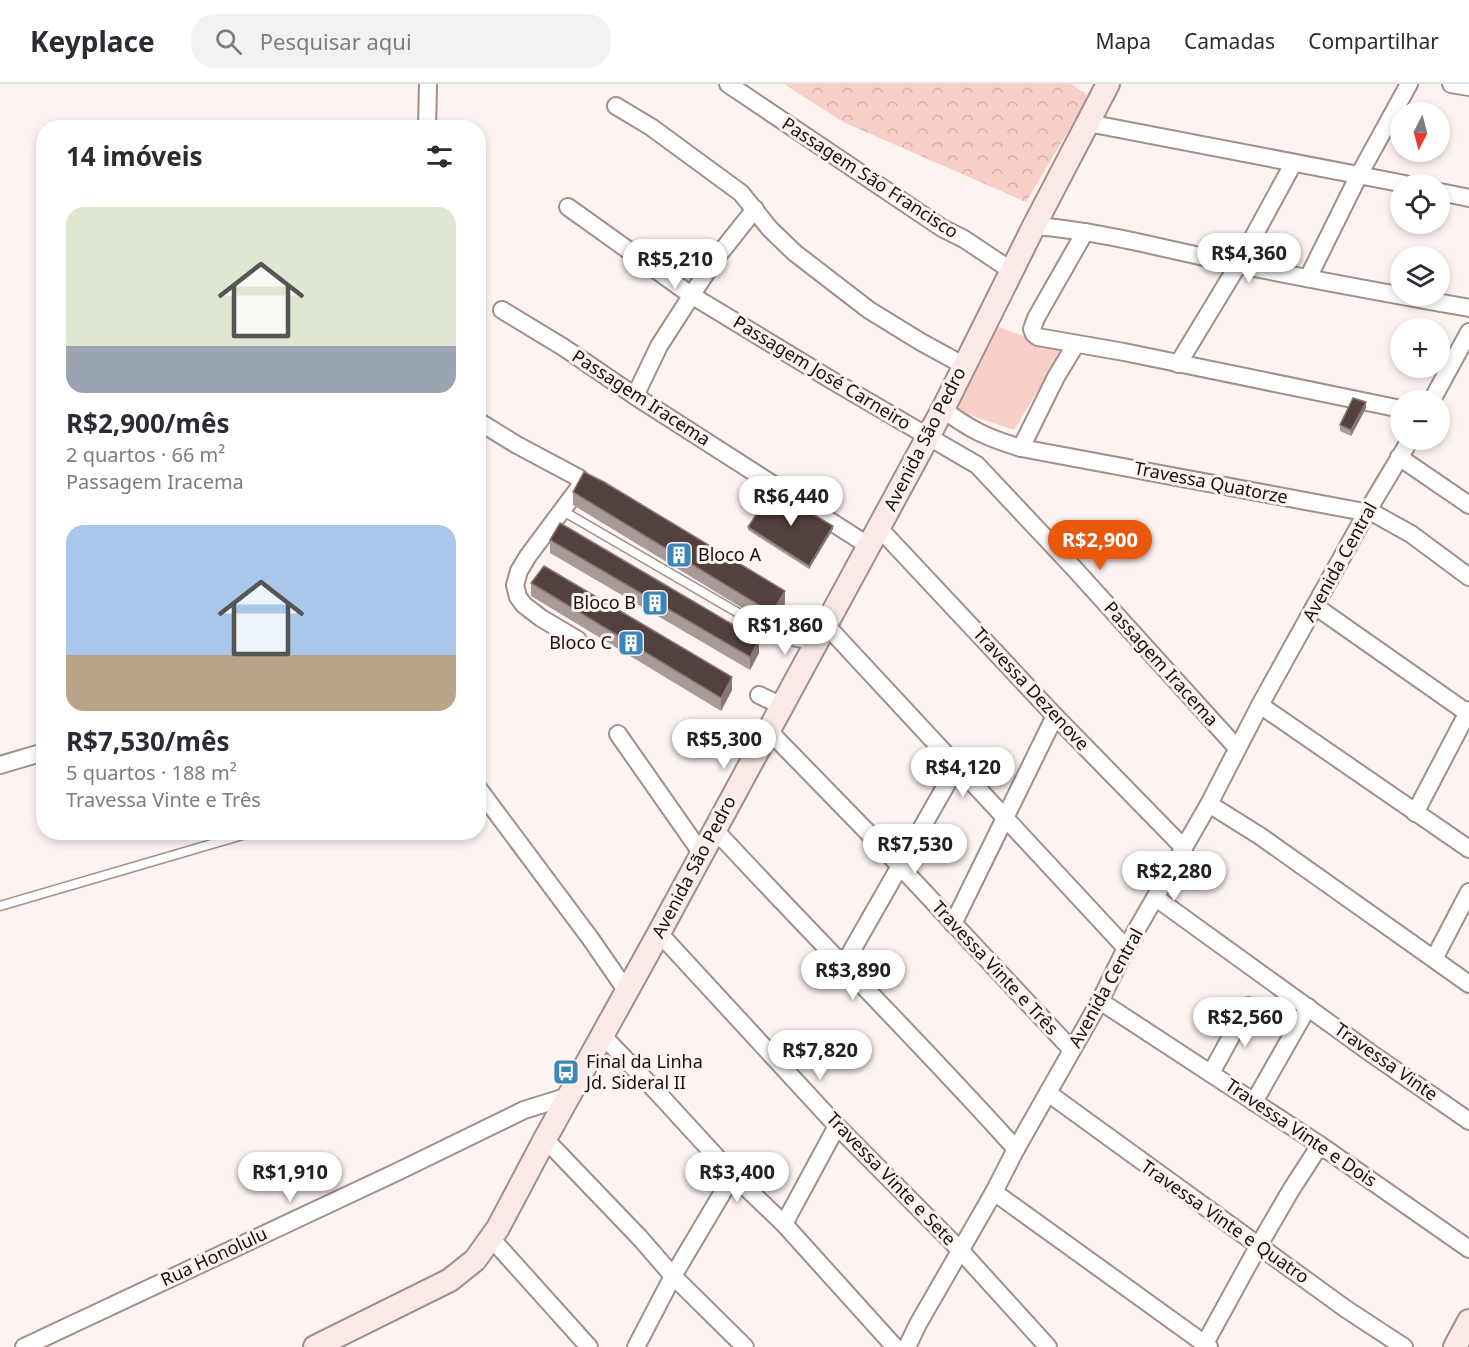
<!DOCTYPE html>
<html lang="pt">
<meta charset="utf-8">
<style>
:root{--surface:#fff;--page:#f2f2f3;--text:#2b2b33;--muted:#7c7c81;--line:#e1e1e2;--accent:#ea580c}
body{margin:0;font-family:"Noto Sans",sans-serif;background:var(--page);color:var(--text);height:100vh;display:flex;flex-direction:column;font-size:22px;white-space:nowrap}
*{box-sizing:border-box;margin:0}
p{font-size:20px;color:var(--muted)}
.icon{flex:none;width:33px;height:33px;fill:none;stroke:currentColor;stroke-width:2;stroke-linecap:round;stroke-linejoin:round}
.map{position:relative;flex:1;overflow:hidden}
.side{position:absolute;left:36px;top:36px;width:450px;height:720px;display:flex;flex-direction:column;background:var(--surface);border-radius:24px;box-shadow:0 3px 9px #0003}
.side>*{flex:none}
.needle{width:39px;rotate:186deg}
.controls{position:absolute;left:1390px;top:18px;display:grid;gap:12px}
.controls a{display:grid;place-items:center;width:60px;height:60px;border-radius:50%;background:var(--surface);box-shadow:0 3px 9px #0003;font-size:30px}
.price{position:absolute;translate:-50% -51px;padding:0 14px;border-radius:21px;background:#fff;color:#222;font-size:20px;line-height:39px;filter:drop-shadow(0 2px 3px #0008)}
.price::after{content:'';position:absolute;left:50%;top:36px;width:18px;height:14px;margin-left:-9px;background:inherit;clip-path:polygon(0 0,100% 0,50% 100%)}
.price.active{background:var(--accent);color:#fff}
ul{padding:0;list-style:none}
li{display:grid;align-content:center;gap:12px;height:318px;padding:0 30px}
li span{display:grid;place-items:center;height:186px;border-radius:18px;color:#555}
li>.icon{margin-inline-start:auto}
span .icon{width:108px;height:108px;fill:#fffc;stroke-width:1}
li b{font-size:26px}
h2{display:flex;justify-content:space-between;align-items:center;height:72px;padding:0 30px;font-size:26px}
header{display:flex;align-items:center;gap:36px;box-sizing:border-box;height:84px;padding:0 30px;background:var(--surface);border-bottom:2px solid var(--line)}
header strong{font-size:28px}
nav{display:flex;gap:33px;margin-inline-start:auto;font-size:21px}
.search{width:420px;height:54px;background:var(--page);display:flex;align-items:center;gap:15px;box-sizing:border-box;padding:0 21px;border-radius:24px;color:var(--muted);font-size:22px}
.map>svg:first-child{display:block}
</style>
<header>
<strong>Keyplace</strong>
<div class="search"><svg class="icon" aria-label="search" viewBox="0 0 24 24"><circle cx="10" cy="10" r="6"/><path d="M15 15l6 6"/></svg>Pesquisar aqui</div>
<nav><a>Mapa</a><a>Camadas</a><a>Compartilhar</a></nav>
</header>
<div class="map">
<svg width="1469" height="1263" viewBox="0 0 1469 1263">
<defs>
<pattern id="forest-crowns" width="20" height="18" patternUnits="userSpaceOnUse" patternTransform="scale(1.5)"><rect width="20" height="18" fill="#f8cfc7"/><path d="M2 6a3 3 0 1 1 6 0M12 15a3 3 0 1 1 6 0" fill="none" stroke="#d4b1aa"/></pattern>
</defs>
<rect width="100%" height="100%" fill="#fdf3f1"/>
<path fill="url(#forest-crowns)" d="M784,0H1071L1089,12L1026,118L843,38Z"/>
<path fill="#f8cfc7" d="M996,242L1062,266L1014,346L952,325Z"/>
<g fill="none" stroke-linecap="round" stroke-linejoin="round">
<defs>
<g id="lane">
<path d="M563,427L785,556L812,561"/>
<path d="M0,822L253,748"/>
</g>
<g id="street">
<path d="M728,0L942,144L964,155L1012,187"/>
<path d="M1451,0L1469,3"/>
<path d="M616,22L651,43L741,109L770,145L795,169L869,226L921,258L963,281"/>
<path d="M1088,39L1405,100"/>
<path d="M427,44L428,0"/>
<path d="M1440,108L1469,114"/>
<path d="M568,123L691,211L833,297L977,381L1071,481L1237,664"/>
<path d="M1034,142C1102,147 1169,166 1235,180C1313,196 1391,210 1469,224"/>
<path d="M1085,148L1036,234L1032,245L1034,250L1038,253L1124,268L1401,325"/>
<path d="M1308,194L1359,91L1409,0"/>
<path d="M502,226L563,263L635,312L869,462"/>
<path d="M1178,280L1238,181L1293,80"/>
<path d="M635,312L659,262L713,178L755,125"/>
<path d="M1432,316L1469,248"/>
<path d="M943,325C970,346 988,354 1021,364L1375,430L1411,450L1469,493"/>
<path d="M478,337L517,361L579,394L580,400L578,405L528,472L519,487L515,501L518,513L524,521L541,534L578,556"/>
<path d="M1021,364L1056,293L1076,260"/>
<path d="M1399,373L1469,421"/>
<path d="M879,444L1055,632L1184,764"/>
<path d="M1315,522L1469,630"/>
<path d="M825,540L1126,864"/>
<path d="M759,611L782,622"/>
<path d="M1260,621L1469,765"/>
<path d="M768,646L882,763L1072,966"/>
<path d="M618,650L702,770"/>
<path d="M0,681L44,668"/>
<path d="M478,704L590,854L626,906"/>
<path d="M1209,720L1260,752L1469,900"/>
<path d="M1415,729L1469,626"/>
<path d="M715,746C814,853 918,956 1016,1065"/>
<path d="M1156,814L1372,970L1469,1037"/>
<path d="M953,840L1055,632"/>
<path d="M659,849L837,1042L960,1166L1048,1263"/>
<path d="M1434,875L1469,808"/>
<path d="M843,882L957,682"/>
<path d="M1100,917L1320,1061L1469,1165"/>
<path d="M602,951L656,1007L733,1091L784,1140L895,1263"/>
<path d="M1211,989L1248,922"/>
<path d="M1048,1009L1346,1225L1404,1263"/>
<path d="M1254,1018L1308,923"/>
<path d="M545,1055L640,1154L673,1192L745,1263"/>
<path d="M994,1108L1209,1263"/>
<path d="M784,1140L837,1042"/>
<path d="M491,1154L589,1263"/>
<path d="M24,1263L399,1087L524,1026L569,1012"/>
<path d="M636,1263L673,1192L733,1091"/>
<path d="M907,1263L918,1240L994,1108L1016,1065L1100,917L1126,864L1209,720L1260,621L1367,428L1410,356"/>
<path d="M1203,1263L1259,1161L1291,1106L1320,1061"/>
</g>
<g id="secondary">
<path d="M315,1263L450,1196L475,1176L498,1144L545,1055L659,849L943,325L1034,142L1108,0"/>
<path d="M1455,1263L1469,1237"/>
</g>
</defs>
<use href="#lane" stroke="#a48e89" stroke-width="11"/>
<use href="#street" stroke="#a48e89" stroke-width="20"/>
<use href="#secondary" stroke="#a48e89" stroke-width="26"/>
<use href="#lane" stroke="#fff" stroke-width="8"/>
<use href="#street" stroke="#fff" stroke-width="16"/>
<use href="#secondary" stroke="#fae9e6" stroke-width="22"/>
</g>
<g fill="#a89a97">
<path d="M1366,324L1351,352L1340,347V341Z"/>
<path d="M573,408L785,520L772,542L573,421Z"/>
<path d="M748,443L833,445L809,485L748,446Z"/>
<path d="M550,456L759,569L750,586L550,469Z"/>
<path d="M531,499L732,606L721,627L531,512Z"/>
</g>
<g fill="#877673">
<path d="M1366,318V324L1351,352V346Z"/>
<path d="M833,442V445L809,485V482Z"/>
<path d="M785,507V520L772,542V529Z"/>
<path d="M759,556V569L750,586V573Z"/>
<path d="M732,593V606L721,627V614Z"/>
</g>
<g fill="#54403d" stroke="#877673" stroke-width="1.5">
<path d="M1353,314L1366,318L1351,346L1340,341Z"/>
<path d="M584,388L604,398L785,507L772,529L573,408Z"/>
<path d="M772,406L833,442L809,482L748,443Z"/>
<path d="M560,439L759,556L750,573L550,456Z"/>
<path d="M544,482L732,593L721,614L531,499Z"/>
</g>
<defs>
<symbol id="building-square" viewBox="-11 -11 22 22"><rect x="-9" y="-9" width="18" height="18" rx="4" fill="#3986b9" stroke="#fdf3f1"/><path d="M-4-6H4V6H1V3H-1V6H-4ZM-2.5-4.3h1.7v1.8h-1.7ZM.8-4.3h1.7v1.8H.8ZM-2.5-1h1.7V.8h-1.7ZM.8-1h1.7V.8H.8Z" fill="#fff"/></symbol>
<symbol id="bus-square" viewBox="-11 -11 22 22"><rect x="-9" y="-9" width="18" height="18" rx="4" fill="#3986b9" stroke="#fdf3f1"/><path d="M-5-6H5V4H4V6H2V4H-2V6H-4V4H-5ZM-3.5-4V0h7V-4ZM-3.5 1.2v1.5H-2V1.2ZM2 1.2v1.5H3.5V1.2Z" fill="#fff"/></symbol>
</defs>
<g fill-rule="evenodd">
<use href="#building-square" x="664" y="456" width="30" height="30"/>
<use href="#building-square" x="640" y="504" width="30" height="30"/>
<use href="#building-square" x="616" y="544" width="30" height="30"/>
<use href="#bus-square" x="551" y="973" width="30" height="30"/>
</g>
<g text-anchor="middle" stroke-width="6" stroke-linejoin="round" paint-order="stroke">
<g font-size="18" fill="#170f0e" stroke="#fdf3f1">
<text transform="translate(870 94) rotate(33)" y="6">Passagem São Francisco</text>
<text transform="translate(822 289) rotate(31)" y="6">Passagem José Carneiro</text>
<text transform="translate(641 314) rotate(33)" y="6">Passagem Iracema</text>
<text transform="translate(925 355) rotate(-63)" y="6">Avenida São Pedro</text>
<text transform="translate(1211 399) rotate(11)" y="6">Travessa Quatorze</text>
<text transform="translate(1340 478) rotate(-61)" y="6">Avenida Central</text>
<text transform="translate(1161 580) rotate(48)" y="6">Passagem Iracema</text>
<text transform="translate(1031 605) rotate(47)" y="6">Travessa Dezenove</text>
<text transform="translate(694 783) rotate(-62)" y="6">Avenida São Pedro</text>
<text transform="translate(995 884) rotate(47)" y="6">Travessa Vinte e Três</text>
<text transform="translate(1106 904) rotate(-61)" y="6">Avenida Central</text>
<text transform="translate(1386 978) rotate(35)" y="6">Travessa Vinte</text>
<text transform="translate(1301 1049) rotate(34)" y="6">Travessa Vinte e Dois</text>
<text transform="translate(891 1095) rotate(46)" y="6">Travessa Vinte e Sete</text>
<text transform="translate(1225 1138) rotate(35)" y="6">Travessa Vinte e Quatro</text>
<text transform="translate(214 1173) rotate(-25)" y="6">Rua Honolulu</text>
</g>
<g font-size="18" fill="#170f0e" stroke="#fdf3f1" text-anchor="start">
<text x="698" y="477">Bloco A</text>
<text x="636" y="525" text-anchor="end">Bloco B</text>
<text x="612" y="565" text-anchor="end">Bloco C</text>
<text x="586" y="984">Final da Linha<tspan x="586" dy="21">Jd. Sideral II</tspan></text>
</g>
</g>
</svg>
<div class="controls">
<a><svg class="needle" viewBox="-14 -14 28 28"><path d="M0-13l5 13h-10z" fill="#e53935"/><path d="M0 13l5-13h-10z" fill="#7c7c81"/></svg></a>
<a><svg class="icon" aria-label="locate" viewBox="0 0 24 24"><circle cx="12" cy="12" r="6"/><path d="M12 2v4M12 18v4M2 12h4M18 12h4"/></svg></a>
<a><svg class="icon" aria-label="layers" viewBox="0 0 24 24"><path d="M12 4l9 5-9 5-9-5zM3 14l9 5 9-5"/></svg></a>
<a>+</a>
<a>−</a>
</div>
<b class="price" style="left:1249px;top:200px">R$4,360</b>
<b class="price" style="left:675px;top:206px">R$5,210</b>
<b class="price" style="left:791px;top:443px">R$6,440</b>
<b class="price active" style="left:1100px;top:487px">R$2,900</b>
<b class="price" style="left:785px;top:572px">R$1,860</b>
<b class="price" style="left:724px;top:686px">R$5,300</b>
<b class="price" style="left:963px;top:714px">R$4,120</b>
<b class="price" style="left:915px;top:791px">R$7,530</b>
<b class="price" style="left:1174px;top:818px">R$2,280</b>
<b class="price" style="left:853px;top:917px">R$3,890</b>
<b class="price" style="left:1245px;top:964px">R$2,560</b>
<b class="price" style="left:820px;top:997px">R$7,820</b>
<b class="price" style="left:290px;top:1119px">R$1,910</b>
<b class="price" style="left:737px;top:1119px">R$3,400</b>
<section class="side">
<h2>14 imóveis<svg class="icon" aria-label="filters" viewBox="0 0 24 24"><path d="M4 7h16M4 17h16"/><circle cx="9" cy="7" r="2"/><circle cx="15" cy="17" r="2"/></svg></h2>
<ul>
<li><span style="background:linear-gradient(#dfe7d0 75%,#9aa5b1 0)"><svg class="icon" aria-label="home" viewBox="0 0 24 24"><path d="M3 11l9-7 9 7M6 9v11h12V9"/></svg></span><div><b>R$2,900/mês</b><p>2 quartos · 66 m²</p><p>Passagem Iracema</p></div></li>
<li><span style="background:linear-gradient(#a9c7e8 70%,#b9a48a 0)"><svg class="icon" aria-label="home" viewBox="0 0 24 24"><path d="M3 11l9-7 9 7M6 9v11h12V9"/></svg></span><div><b>R$7,530/mês</b><p>5 quartos · 188 m²</p><p>Travessa Vinte e Três</p></div></li>
</ul>
</section>
</div>
